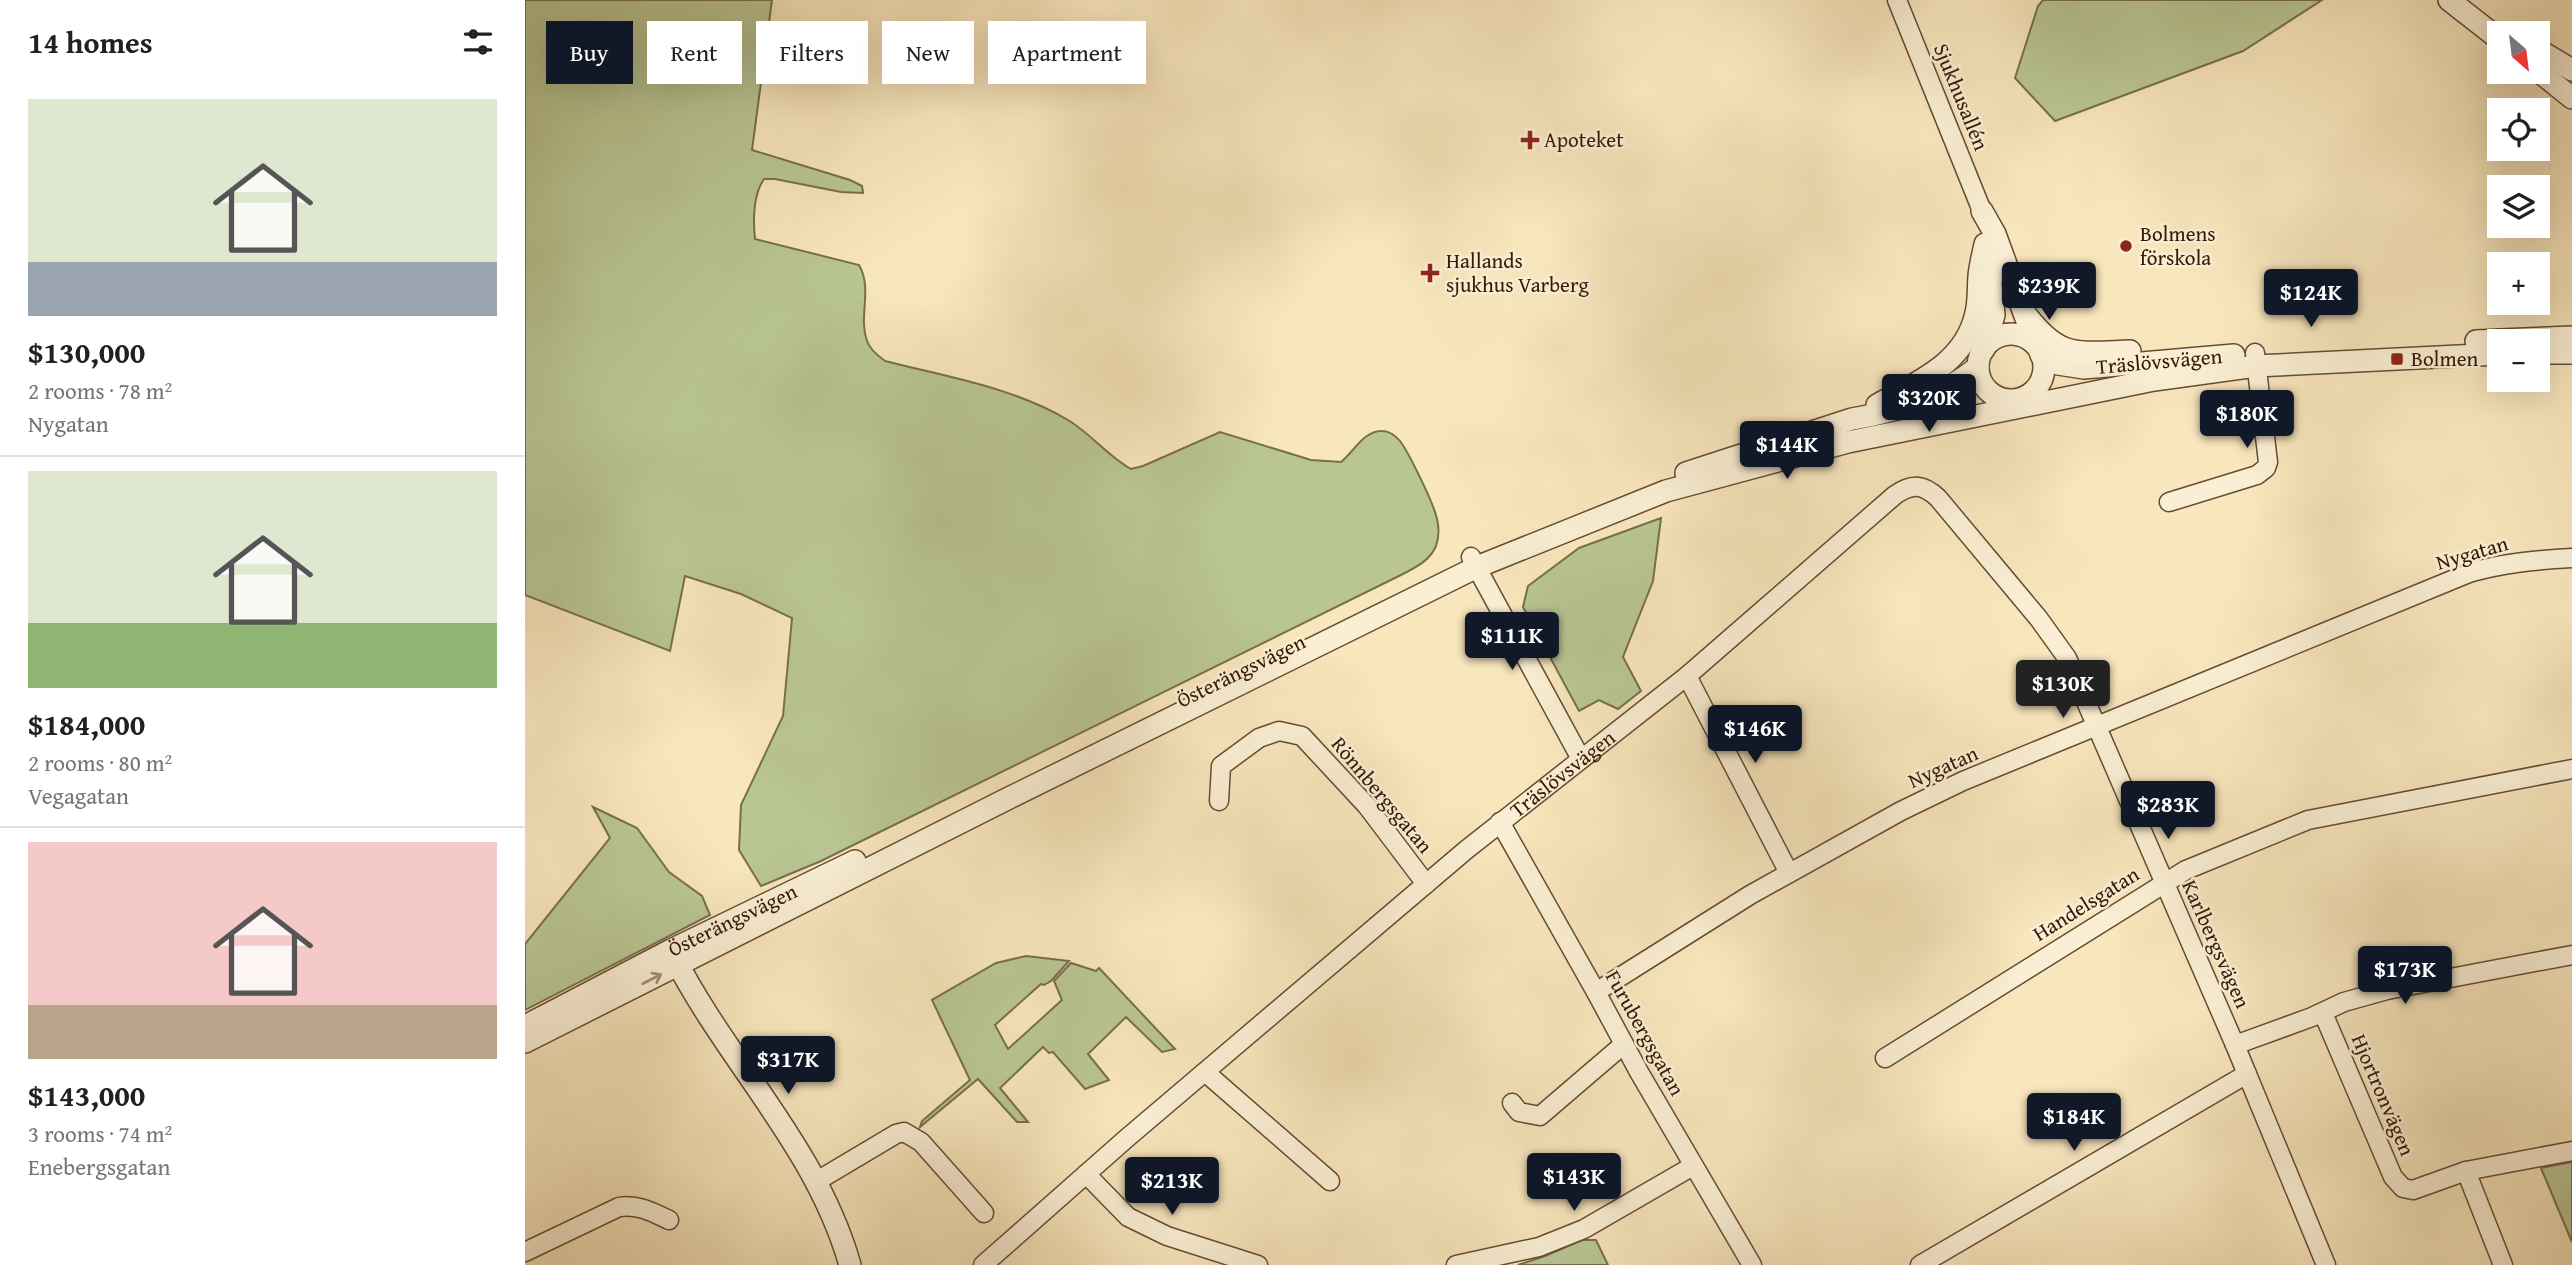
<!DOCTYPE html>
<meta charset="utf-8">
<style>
:root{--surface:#fff;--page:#f6f6f6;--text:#202124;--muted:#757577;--line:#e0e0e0;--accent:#111827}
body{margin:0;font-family:"Gentium Book Plus",serif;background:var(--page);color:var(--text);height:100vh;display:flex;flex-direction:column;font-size:26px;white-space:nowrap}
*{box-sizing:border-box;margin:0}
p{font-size:23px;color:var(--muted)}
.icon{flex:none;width:38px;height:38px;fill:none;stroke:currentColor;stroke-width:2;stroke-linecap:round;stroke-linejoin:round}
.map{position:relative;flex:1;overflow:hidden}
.side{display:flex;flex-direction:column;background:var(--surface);width:525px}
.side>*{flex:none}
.banner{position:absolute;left:21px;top:21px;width:665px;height:63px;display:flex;gap:14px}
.needle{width:46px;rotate:152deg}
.tools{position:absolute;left:1962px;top:21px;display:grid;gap:14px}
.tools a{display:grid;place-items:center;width:63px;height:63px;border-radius:0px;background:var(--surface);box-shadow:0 7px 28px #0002;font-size:35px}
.price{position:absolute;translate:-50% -60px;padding:0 16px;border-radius:7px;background:var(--accent);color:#fff;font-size:23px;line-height:46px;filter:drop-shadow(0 2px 4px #0008)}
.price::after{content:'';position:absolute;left:50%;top:42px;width:21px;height:16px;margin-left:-10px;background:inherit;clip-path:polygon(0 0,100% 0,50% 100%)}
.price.active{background:#222;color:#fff}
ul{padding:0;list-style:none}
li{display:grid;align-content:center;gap:14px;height:371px;padding:0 28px}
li+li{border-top:2px solid var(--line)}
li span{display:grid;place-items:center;height:217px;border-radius:0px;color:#555}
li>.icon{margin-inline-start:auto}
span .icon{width:126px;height:126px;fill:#fffc;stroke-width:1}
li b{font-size:30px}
h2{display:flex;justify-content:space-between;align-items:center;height:84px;padding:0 28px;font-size:30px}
.tag{padding:0 24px;border-radius:0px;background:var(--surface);box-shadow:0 7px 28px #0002;font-size:24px;line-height:63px}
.tag.active{background:var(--accent);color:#fff}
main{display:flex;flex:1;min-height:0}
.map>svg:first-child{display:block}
</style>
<main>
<section class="side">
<h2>14 homes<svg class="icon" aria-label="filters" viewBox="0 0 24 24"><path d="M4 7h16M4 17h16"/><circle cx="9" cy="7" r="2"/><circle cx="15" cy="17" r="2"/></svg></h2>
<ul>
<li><span style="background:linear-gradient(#dfe7d0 75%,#9aa5b1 0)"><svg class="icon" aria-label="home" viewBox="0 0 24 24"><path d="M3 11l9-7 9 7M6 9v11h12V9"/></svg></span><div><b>$130,000</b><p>2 rooms · 78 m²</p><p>Nygatan</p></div></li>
<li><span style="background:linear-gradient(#dfe7d0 70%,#8fb573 0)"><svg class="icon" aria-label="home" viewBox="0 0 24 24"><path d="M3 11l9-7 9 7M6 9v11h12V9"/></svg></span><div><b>$184,000</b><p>2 rooms · 80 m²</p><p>Vegagatan</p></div></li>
<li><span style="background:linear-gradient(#f6c9c9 75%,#b9a48a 0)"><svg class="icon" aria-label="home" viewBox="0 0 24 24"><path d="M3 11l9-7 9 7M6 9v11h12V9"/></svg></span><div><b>$143,000</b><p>3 rooms · 74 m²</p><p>Enebergsgatan</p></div></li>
</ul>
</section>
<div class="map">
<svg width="2047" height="1265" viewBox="0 0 2047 1265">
<rect width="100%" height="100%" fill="#f8e6bd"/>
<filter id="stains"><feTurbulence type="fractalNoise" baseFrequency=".00286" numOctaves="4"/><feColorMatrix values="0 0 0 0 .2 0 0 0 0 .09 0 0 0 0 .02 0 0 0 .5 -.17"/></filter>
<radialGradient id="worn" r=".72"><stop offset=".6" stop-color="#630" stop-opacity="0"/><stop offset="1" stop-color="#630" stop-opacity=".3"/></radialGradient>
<g fill="#b9c694" stroke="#786f4c" stroke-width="2">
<path d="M0,0H247L227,150L325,180L337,186L338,193L316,192L250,179H239C228,194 228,221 230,239L334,265C348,289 333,317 342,341C345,350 353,356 360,361C422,377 487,387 543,420C566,434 583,456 606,469L618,466L695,432L786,460L816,462C828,453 839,430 857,431C864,431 871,436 875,441C884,453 909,504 912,519C914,527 914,537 911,546C905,560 893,566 880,573L296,861L236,886L214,850L216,805L258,716L267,618L216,594L160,576L145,651L0,595Z"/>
<path d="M1518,0H1797L1718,51L1530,121L1490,78L1513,6Z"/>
<path d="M1136,518L1128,581L1098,657L1116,691L1093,709L1074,700L1054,711L998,607L1003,586L1054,548Z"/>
<path d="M68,807L112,828L144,872L177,896L185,915L0,1010V944L85,838Z"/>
<path d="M501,956L544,961L526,981L519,985L516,984L470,1025L483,1049L537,1000L529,981L546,963L571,971L574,968L650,1049L637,1052L601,1017L563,1054L584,1080L560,1089L528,1052L524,1053L518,1047L475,1088L503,1122H492L453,1079L395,1127L397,1121L445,1080L407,1000L471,963Z"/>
<path d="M2047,1162V1242L2016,1168Z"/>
<path d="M1057,1240H1071L1083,1265H993L1020,1256Z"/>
</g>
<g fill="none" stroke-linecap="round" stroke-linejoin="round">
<defs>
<g id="minor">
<path d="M1372,0L1457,211"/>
<path d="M1644,502L1732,475L1741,468L1743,462L1730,353"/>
<path d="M946,557L1056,759"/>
<path d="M1162,676L1264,873"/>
<path d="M694,801L696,766L734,738L754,731L777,736L842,806L901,884"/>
<path d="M975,822L1071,992L1114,1072L1227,1265"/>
<path d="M1071,992L1225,895L1376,811L1438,781L1944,573C1977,563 2012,560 2047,558"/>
<path d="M1798,1013L1868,1177L1878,1188L1888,1190L1941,1171L2047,1151"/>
<path d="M1710,1045L1787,1017L1819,1002L1862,990L2047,955"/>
<path d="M1360,1058L1661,870L1783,820L2047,769"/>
<path d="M680,1072L805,1181"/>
<path d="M987,1103L994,1112L1015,1116L1099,1044"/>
<path d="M1941,1171L1978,1265"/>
<path d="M561,1174L603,1217L642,1236L733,1265"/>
<path d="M292,1181L371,1134L379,1132L396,1142L459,1213"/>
<path d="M0,1252L94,1207C113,1204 127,1212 144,1220"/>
<path id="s1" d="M458,1265L602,1138L941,850L1162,676L1370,495C1387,483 1398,484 1413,498L1514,619L1542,658L1710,1045L1801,1265"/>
<path d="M931,1265L1014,1247L1059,1229L1168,1166"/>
<path d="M1395,1265L1722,1074"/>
</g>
<g id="tertiary">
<path d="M1924,0L1974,39"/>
<path d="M2012,49L2047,70"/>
<path d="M2012,70L2047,98"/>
<path d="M1457,211L1470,234L1503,324"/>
<path d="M1499,312C1534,359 1550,353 1605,351"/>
<circle cx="1486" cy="367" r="33"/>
<path d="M1951,341L2047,337"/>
<path d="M1459,349L1469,315L1464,262"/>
<path d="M2012,353H2047"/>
<path id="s2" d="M1516,355L1533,364L1559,368L1709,355"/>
<path d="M1352,405C1392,382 1440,364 1451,313C1454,301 1453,288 1454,276C1455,265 1458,254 1460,244"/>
<path d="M1161,473L1327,419C1372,412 1417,396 1453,367"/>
<path d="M148,955C203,1063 291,1146 325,1265"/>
<path id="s3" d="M0,1026L146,950L330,861"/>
<path d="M0,1042L484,798L952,567L1141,491L1323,442L1629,380L1731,366L1974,354"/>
</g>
</defs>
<use href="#minor" stroke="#664c33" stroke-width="21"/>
<use href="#tertiary" stroke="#664c33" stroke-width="24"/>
<use href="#minor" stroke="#faefd4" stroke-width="18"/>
<use href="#tertiary" stroke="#faefd4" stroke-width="21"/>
</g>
<defs><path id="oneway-shaft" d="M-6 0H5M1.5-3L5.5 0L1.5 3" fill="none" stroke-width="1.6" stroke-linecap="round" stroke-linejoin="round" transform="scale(1.75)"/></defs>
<use stroke="#a28e77" href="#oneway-shaft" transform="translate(127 979) rotate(-27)"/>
<g fill="#8f2418" stroke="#faefd4" stroke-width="2.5">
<path d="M1001.5 129.5h7v7h7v7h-7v7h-7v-7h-7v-7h7z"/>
<circle cx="1601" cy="246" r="7"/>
<path d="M901.5 262.5h7v7h7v7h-7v7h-7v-7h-7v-7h7z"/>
<rect x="1865" y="352" width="14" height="14" rx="3.5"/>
</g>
<g text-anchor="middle" stroke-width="5" stroke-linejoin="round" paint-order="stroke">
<g font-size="21" fill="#361805" stroke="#faefd4">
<text transform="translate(1436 97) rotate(68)" y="7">Sjukhusallén</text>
<text dy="7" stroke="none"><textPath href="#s2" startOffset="121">Träslövsvägen</textPath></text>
<text transform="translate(1947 553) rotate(-16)" y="7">Nygatan</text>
<text transform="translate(716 671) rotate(-26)" y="7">Österängsvägen</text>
<text transform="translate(1418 767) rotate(-24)" y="7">Nygatan</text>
<text dy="7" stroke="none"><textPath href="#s1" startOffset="760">Träslövsvägen</textPath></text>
<text transform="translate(857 795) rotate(50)" y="7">Rönnbergsgatan</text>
<text transform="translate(1561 904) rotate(-32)" y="7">Handelsgatan</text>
<text dy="7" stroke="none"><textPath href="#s3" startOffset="233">Österängsvägen</textPath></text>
<text transform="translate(1691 944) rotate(66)" y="7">Karlbergsvägen</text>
<text transform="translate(1120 1033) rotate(61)" y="7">Furubergsgatan</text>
<text transform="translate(1858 1095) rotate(67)" y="7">Hjortronvägen</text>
</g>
<g font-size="21" fill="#361805" stroke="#faefd4" text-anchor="start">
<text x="1019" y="147">Apoteket</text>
<text x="1615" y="241">Bolmens<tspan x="1615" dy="24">förskola</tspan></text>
<text x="921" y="268">Hallands<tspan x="921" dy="24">sjukhus Varberg</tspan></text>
<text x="1886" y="366">Bolmen</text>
</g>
</g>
<rect width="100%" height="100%" filter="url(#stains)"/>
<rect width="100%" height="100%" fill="url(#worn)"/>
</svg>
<div class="tools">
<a><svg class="needle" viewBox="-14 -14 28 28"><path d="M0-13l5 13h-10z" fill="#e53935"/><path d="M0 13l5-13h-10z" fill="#757577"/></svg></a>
<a><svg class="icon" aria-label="locate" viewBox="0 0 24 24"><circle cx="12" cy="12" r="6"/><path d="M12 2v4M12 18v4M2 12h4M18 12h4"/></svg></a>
<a><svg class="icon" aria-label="layers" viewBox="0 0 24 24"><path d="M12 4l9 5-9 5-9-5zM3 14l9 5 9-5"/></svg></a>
<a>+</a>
<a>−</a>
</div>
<b class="price" style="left:1524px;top:322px">$239K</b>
<b class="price" style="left:1786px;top:329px">$124K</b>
<b class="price" style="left:1404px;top:434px">$320K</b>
<b class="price" style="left:1722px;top:450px">$180K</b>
<b class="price" style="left:1262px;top:481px">$144K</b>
<b class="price" style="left:987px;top:672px">$111K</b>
<b class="price active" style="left:1538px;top:720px">$130K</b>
<b class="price" style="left:1230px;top:765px">$146K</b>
<b class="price" style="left:1643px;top:841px">$283K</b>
<b class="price" style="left:1880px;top:1006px">$173K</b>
<b class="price" style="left:263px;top:1096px">$317K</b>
<b class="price" style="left:1549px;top:1153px">$184K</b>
<b class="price" style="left:1049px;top:1213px">$143K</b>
<b class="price" style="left:647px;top:1217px">$213K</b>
<div class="banner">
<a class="tag active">Buy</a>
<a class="tag">Rent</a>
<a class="tag">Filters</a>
<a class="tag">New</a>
<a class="tag">Apartment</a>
</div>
</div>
</main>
